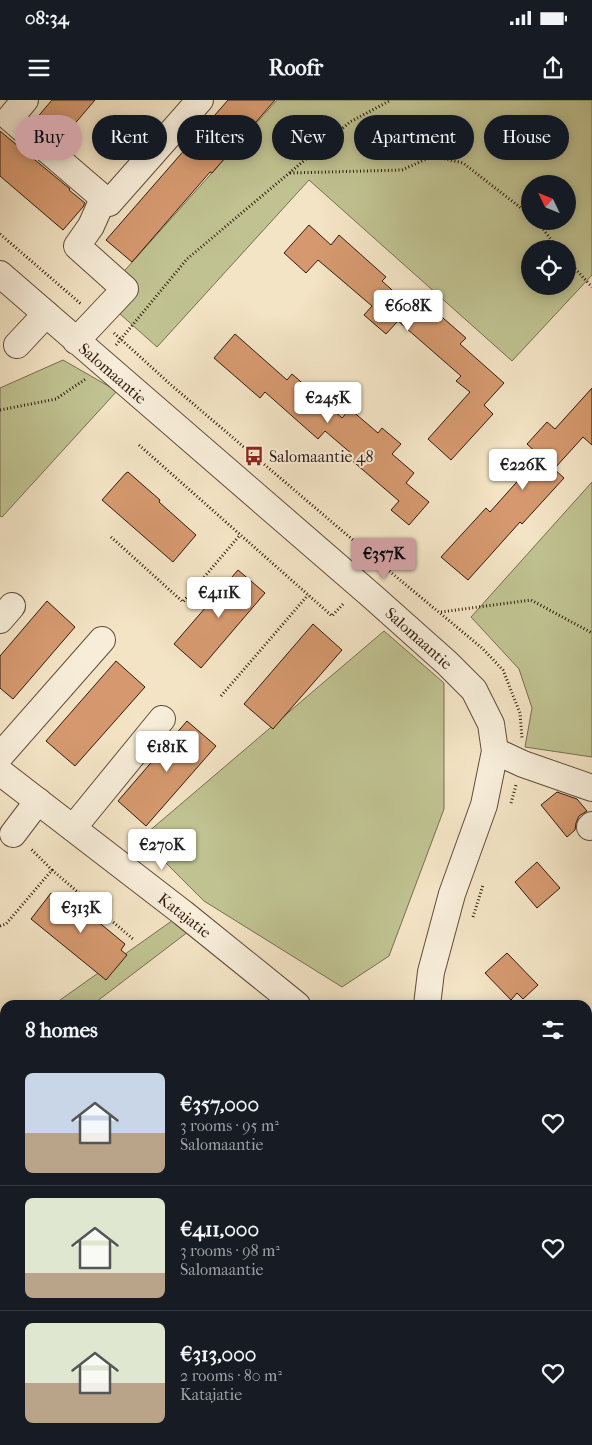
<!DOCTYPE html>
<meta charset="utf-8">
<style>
:root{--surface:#171b24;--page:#242831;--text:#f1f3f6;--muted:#9ea1a6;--line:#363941;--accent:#c59692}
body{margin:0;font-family:"IM FELL French Canon",serif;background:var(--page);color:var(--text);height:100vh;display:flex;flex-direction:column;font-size:19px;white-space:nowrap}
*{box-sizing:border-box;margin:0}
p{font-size:16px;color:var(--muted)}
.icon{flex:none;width:28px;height:28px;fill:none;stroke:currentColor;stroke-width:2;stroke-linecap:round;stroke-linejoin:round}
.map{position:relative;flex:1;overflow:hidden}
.side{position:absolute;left:0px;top:900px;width:592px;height:445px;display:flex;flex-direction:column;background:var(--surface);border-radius:15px 15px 0 0;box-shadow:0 2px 12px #0003}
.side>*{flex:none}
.hud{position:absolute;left:15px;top:15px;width:562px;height:45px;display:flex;gap:10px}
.needle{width:32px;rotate:313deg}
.fabs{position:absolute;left:521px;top:75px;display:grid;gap:10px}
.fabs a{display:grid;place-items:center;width:55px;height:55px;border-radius:50%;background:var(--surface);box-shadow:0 2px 12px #0003;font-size:25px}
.price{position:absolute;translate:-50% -42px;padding:0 11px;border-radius:5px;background:#fff;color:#222;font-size:16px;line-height:32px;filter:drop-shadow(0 1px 2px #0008)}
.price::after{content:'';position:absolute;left:50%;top:30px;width:15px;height:11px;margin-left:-8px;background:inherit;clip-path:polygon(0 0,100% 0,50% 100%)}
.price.active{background:var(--accent);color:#111}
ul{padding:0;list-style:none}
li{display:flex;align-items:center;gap:15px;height:125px;padding:0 25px}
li+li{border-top:1px solid var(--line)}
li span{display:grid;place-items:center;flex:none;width:140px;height:100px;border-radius:8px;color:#555}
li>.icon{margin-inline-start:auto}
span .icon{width:60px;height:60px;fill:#fffc;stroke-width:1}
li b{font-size:21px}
h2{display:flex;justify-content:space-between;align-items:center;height:60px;padding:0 25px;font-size:21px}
.pill{padding:0 18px;border-radius:22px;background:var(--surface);box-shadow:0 2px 12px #0003;font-size:18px;line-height:45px}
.pill.active{background:var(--accent);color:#111}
.status{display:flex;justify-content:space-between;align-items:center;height:35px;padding:0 25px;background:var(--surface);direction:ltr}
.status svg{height:14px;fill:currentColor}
header{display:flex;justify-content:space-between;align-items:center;height:65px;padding:0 25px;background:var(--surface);font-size:22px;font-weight:700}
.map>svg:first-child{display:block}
</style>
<div class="status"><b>08:34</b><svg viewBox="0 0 49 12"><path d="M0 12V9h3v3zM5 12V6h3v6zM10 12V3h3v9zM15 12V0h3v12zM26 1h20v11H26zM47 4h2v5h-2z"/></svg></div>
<header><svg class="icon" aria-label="menu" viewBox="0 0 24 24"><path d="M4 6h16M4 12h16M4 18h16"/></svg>Roofr<svg class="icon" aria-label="share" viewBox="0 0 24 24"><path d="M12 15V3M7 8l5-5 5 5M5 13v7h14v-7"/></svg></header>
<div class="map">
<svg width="592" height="1345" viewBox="0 0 592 1345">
<rect width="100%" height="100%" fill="#f3e4c5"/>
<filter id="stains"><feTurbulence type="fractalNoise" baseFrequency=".004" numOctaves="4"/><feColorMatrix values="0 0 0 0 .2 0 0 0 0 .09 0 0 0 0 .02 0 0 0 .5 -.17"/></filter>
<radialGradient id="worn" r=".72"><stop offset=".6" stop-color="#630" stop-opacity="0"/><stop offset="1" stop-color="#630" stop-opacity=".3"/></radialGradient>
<g fill="#c0c291" stroke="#786e50" fill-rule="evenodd">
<path d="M277,0H592V175L512,261L309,80L157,247L101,197ZM530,84H568V121H530ZM530,149H568V186H530Z"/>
<path d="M63,260L117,291L2,417L0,416V288Z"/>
<path d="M592,382V657L525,647L532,608L519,569L471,517Z"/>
<path d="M384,531L444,583V709L389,856L342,887L204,801L141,738Z"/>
<path d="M183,813L197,825L92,905H53Z"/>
<path d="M592,927V1015L588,1004V948Z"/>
<path d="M5,939V971L0,975V943Z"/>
</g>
<g fill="#d6996f" stroke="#31190e">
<path d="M52,0H95L60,41L35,20Z"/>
<path d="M228,0H275L212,73L210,72L132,162L106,140Z"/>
<path d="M0,31L70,89L69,90L85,103L83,107L63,130L0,76Z"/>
<path d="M309,125L331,145L339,135L386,177L382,181L411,207L419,197L466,238L460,244L504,283L484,305L493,314L451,360L428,339L470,292L456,281L461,276L398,221L386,234L364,215L372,206L318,160L306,173L284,153Z"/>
<path d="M235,234L287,280L292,274L342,318L350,309L378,333L382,328L401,344L392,354L414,373L406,383L429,402L409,425L391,410L399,401L349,358L352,354L325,331L318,339L265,292L260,298L214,258Z"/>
<path d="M592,288V345L583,337L554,369L564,378L522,424L520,422L468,480L441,457L486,408L490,412L540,356L527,344L547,322L555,329Z"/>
<path d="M128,372L160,400L159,402L196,435L173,462L102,400L126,373Z"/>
<path d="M238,470L265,493L201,568L174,544Z"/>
<path d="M47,501L75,527L13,599L0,588V556Z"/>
<path d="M313,524L342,550L273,629L244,604Z"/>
<path d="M116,561L145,587L75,666L46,641Z"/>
<path d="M187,621L216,646L146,726L118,701Z"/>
<path d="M557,692L577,699L587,711L579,716L576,723L575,730L567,737L541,705Z"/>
<path d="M537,762L560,788L537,808L515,782Z"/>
<path d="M62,792L125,844L121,850L127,855L106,880L31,819L51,793L57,798Z"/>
<path d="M507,853L538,885L523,899L517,893L511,900L485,873Z"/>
</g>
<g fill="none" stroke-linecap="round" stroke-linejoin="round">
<defs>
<g id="minor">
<path d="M25,0L10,18L109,103L200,0"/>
<path d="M0,174L373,497L447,563L474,590L491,624L495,651L484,705L452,794L431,872L427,905"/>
<path d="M76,241L125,189L77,146L91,126L103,99"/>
<path d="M17,245L46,214"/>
<path d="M0,520L12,506"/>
<path d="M495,651L523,664L592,688"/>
<path d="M0,656L102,540"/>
<path d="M0,672L183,813L297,905"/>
<path d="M590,727L592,725"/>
<path d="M73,728L162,619"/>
<path d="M13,734L38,701"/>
<path d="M0,1201L5,1198"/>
<path d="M242,1340L247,1345"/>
<path d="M573,1340L576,1345"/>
</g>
</defs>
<use href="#minor" stroke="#624c3c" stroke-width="28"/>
<g stroke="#31190e" stroke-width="3" stroke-dasharray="1 2.5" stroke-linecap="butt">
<path d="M290,73L402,70L433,56L463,63L530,115"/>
<path d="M537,121L558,149"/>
<path d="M0,134L81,204"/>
<path d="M568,161L592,187"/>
<path d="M114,233L170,284L394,475L482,548L503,570L520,613L522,638"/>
<path d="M116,245L187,159L350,22L391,0"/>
<path d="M0,310L56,299L87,278"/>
<path d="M139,345L332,516L344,503"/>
<path d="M111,437L183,502L240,435"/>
<path d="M441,512L531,500L592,533"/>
<path d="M221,596L308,495"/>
<path d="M511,703L516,685"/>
<path d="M52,770L133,839"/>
<path d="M473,817L483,785"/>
<path d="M0,826L6,824L52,770L31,749"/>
</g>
<use href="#minor" stroke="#f7edd9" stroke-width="26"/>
</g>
<defs>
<symbol id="bus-bare" viewBox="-9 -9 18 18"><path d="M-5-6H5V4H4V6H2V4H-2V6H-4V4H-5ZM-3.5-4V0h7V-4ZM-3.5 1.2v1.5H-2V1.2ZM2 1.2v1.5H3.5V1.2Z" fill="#8f2418" stroke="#f7edd9" stroke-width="2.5" paint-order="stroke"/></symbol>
</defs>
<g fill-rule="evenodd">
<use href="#bus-bare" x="240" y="342" width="28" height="28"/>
</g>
<g text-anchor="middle" stroke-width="4" stroke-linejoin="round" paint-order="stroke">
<g font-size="16" fill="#31190e" stroke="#f7edd9">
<text transform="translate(113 273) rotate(41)" y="6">Salomaantie</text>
<text transform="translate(419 538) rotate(42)" y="6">Salomaantie</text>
<text transform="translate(185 815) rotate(38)" y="6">Katajatie</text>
</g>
<g font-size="16" fill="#31190e" stroke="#f7edd9" text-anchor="start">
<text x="269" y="362">Salomaantie 48</text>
</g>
</g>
<rect width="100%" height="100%" filter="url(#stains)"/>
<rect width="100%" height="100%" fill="url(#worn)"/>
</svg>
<div class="fabs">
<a><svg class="needle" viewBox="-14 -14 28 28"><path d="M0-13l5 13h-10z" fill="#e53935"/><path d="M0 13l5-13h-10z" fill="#9ea1a6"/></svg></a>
<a><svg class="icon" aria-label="locate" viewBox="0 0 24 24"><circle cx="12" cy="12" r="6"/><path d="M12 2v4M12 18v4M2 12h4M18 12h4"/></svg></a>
</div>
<b class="price" style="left:408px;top:232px">€608K</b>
<b class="price" style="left:328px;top:324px">€245K</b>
<b class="price" style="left:523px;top:391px">€226K</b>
<b class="price active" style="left:384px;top:480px">€357K</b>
<b class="price" style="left:219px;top:519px">€411K</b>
<b class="price" style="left:167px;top:673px">€181K</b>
<b class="price" style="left:162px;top:771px">€270K</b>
<b class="price" style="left:81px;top:834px">€313K</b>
<div class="hud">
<a class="pill active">Buy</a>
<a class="pill">Rent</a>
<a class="pill">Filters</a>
<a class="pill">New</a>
<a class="pill">Apartment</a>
<a class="pill">House</a>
</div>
<section class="side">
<h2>8 homes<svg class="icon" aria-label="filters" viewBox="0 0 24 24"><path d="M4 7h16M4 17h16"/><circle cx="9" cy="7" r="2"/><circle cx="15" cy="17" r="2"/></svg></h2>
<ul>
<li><span style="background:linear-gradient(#c9d6e8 60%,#b9a48a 0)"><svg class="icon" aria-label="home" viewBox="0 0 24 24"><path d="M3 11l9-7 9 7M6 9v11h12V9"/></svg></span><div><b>€357,000</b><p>3 rooms · 95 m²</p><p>Salomaantie</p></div><svg class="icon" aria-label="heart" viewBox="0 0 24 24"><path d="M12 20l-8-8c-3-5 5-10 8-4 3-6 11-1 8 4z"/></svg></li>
<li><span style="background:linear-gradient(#dfe7d0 75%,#b9a48a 0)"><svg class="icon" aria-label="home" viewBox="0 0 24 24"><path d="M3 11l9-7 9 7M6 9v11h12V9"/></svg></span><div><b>€411,000</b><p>3 rooms · 98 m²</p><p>Salomaantie</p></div><svg class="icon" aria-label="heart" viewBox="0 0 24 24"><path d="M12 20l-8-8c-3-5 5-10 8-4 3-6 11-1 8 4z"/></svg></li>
<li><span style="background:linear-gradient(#dfe7d0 60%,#b9a48a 0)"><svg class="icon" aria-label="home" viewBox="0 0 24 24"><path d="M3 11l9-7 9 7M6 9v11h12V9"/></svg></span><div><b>€313,000</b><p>2 rooms · 80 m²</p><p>Katajatie</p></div><svg class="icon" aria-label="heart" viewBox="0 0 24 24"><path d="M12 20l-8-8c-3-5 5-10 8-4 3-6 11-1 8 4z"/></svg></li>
</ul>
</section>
</div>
